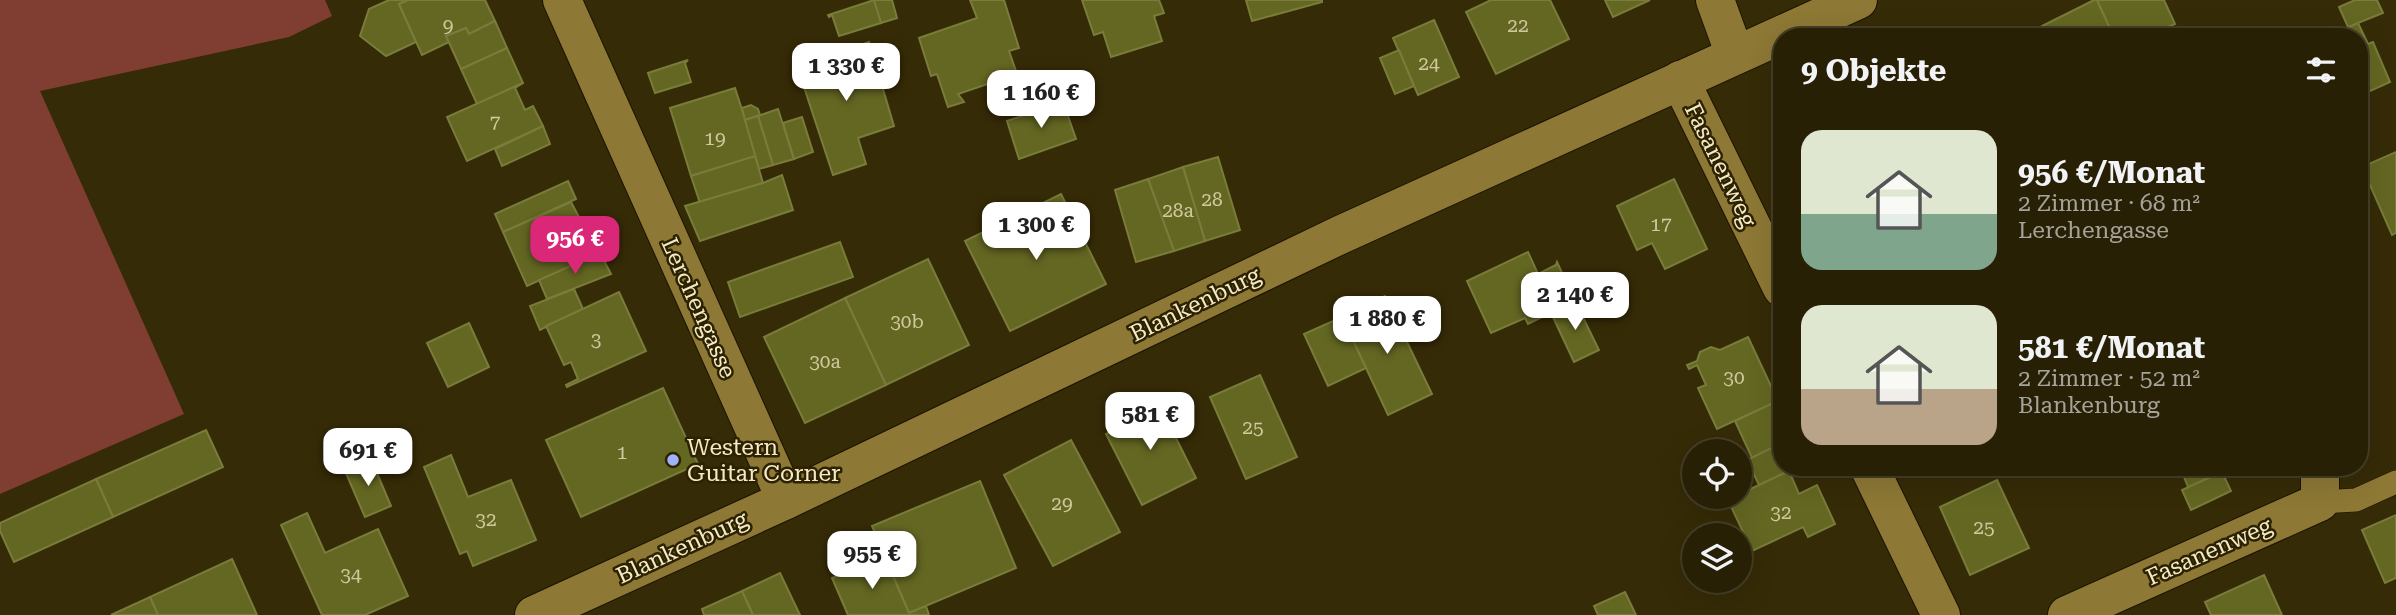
<!DOCTYPE html>
<html lang="de">
<meta charset="utf-8">
<style>
:root{--surface:#282005;--page:#342d13;--text:#f1f3f6;--muted:#a5a39a;--line:#443e27;--accent:#db2777}
body{margin:0;font-family:"Roboto Serif",serif;background:var(--page);color:var(--text);height:100vh;display:flex;flex-direction:column;font-size:26px;white-space:nowrap}
*{box-sizing:border-box;margin:0}
p{font-size:23px;color:var(--muted)}
.icon{flex:none;width:38px;height:38px;fill:none;stroke:currentColor;stroke-width:2;stroke-linecap:round;stroke-linejoin:round}
.map{position:relative;flex:1;overflow:hidden}
.drawer{position:absolute;left:1773px;top:28px;width:595px;height:448px;display:flex;flex-direction:column;background:var(--surface);border-radius:28px;box-shadow:0 7px 28px #0002,0 0 0 2px var(--line)}
.drawer>*{flex:none}
.controls{position:absolute;left:1682px;top:439px;display:grid;gap:14px}
.controls a{display:grid;place-items:center;width:70px;height:70px;border-radius:50%;background:var(--surface);box-shadow:0 7px 28px #0002,0 0 0 2px var(--line);font-size:35px}
.price{position:absolute;translate:-50% -60px;padding:0 16px;border-radius:14px;background:#fff;color:#222;font-size:23px;line-height:46px;filter:drop-shadow(0 2px 4px #0008)}
.price::after{content:'';position:absolute;left:50%;top:42px;width:21px;height:16px;margin-left:-10px;background:inherit;clip-path:polygon(0 0,100% 0,50% 100%)}
.price.active{background:var(--accent);color:#fff}
ul{padding:0;list-style:none}
li{display:flex;align-items:center;gap:21px;height:175px;padding:0 28px}
li span{display:grid;place-items:center;flex:none;width:196px;height:140px;border-radius:21px;color:#555}
li>.icon{margin-inline-start:auto}
span .icon{width:84px;height:84px;fill:#fffc;stroke-width:1}
li b{font-size:30px}
h2{display:flex;justify-content:space-between;align-items:center;height:84px;padding:0 28px;font-size:30px}
.map>svg:first-child{display:block}
</style>
<div class="map">
<svg width="2396" height="615" viewBox="0 0 2396 615">
<rect width="100%" height="100%" fill="#362b07"/>
<path fill="#803e32" d="M0,0H325L332,16L289,37L40,91L184,414L0,494Z"/>
<g fill="#646722" stroke="#797c3a" stroke-width="2">
<path d="M389,0H408L399,4L416,42L386,56L360,36L369,9Z"/>
<path d="M408,0H485L495,21L469,34L466,28L446,36L449,42L422,55L399,4Z"/>
<path d="M873,0H892L897,18L881,23Z"/>
<path d="M874,0L881,23L839,36L832,15L829,17L828,15Z"/>
<path d="M970,0H1004L1019,48L1009,51L1017,74L958,94L964,102L948,107L937,74L931,76L919,38L977,18Z"/>
<path d="M1082,0H1159L1164,13L1154,16L1162,41L1111,57L1103,32L1094,35Z"/>
<path d="M1246,0H1322V2L1252,21Z"/>
<path d="M1491,0H1550L1569,39L1496,74L1466,12Z"/>
<path d="M1605,0H1650L1613,17Z"/>
<path d="M2094,0H2097L2114,37H2047L2042,26Z"/>
<path d="M2097,0H2164L2175,24L2153,33L2155,37H2114Z"/>
<path d="M2355,0H2377L2383,13L2348,27L2339,7Z"/>
<path d="M1434,20L1459,77L1418,95L1393,38Z"/>
<path d="M495,21L507,48L461,69L446,36L466,28L469,34Z"/>
<path d="M2358,23L2368,44L2373,42L2390,82L2359,96V37H2328Z"/>
<path d="M869,42L894,126L858,138L866,164L833,175L797,66Z"/>
<path d="M507,48L523,83L477,104L461,69Z"/>
<path d="M1399,50L1414,86L1395,94L1380,58Z"/>
<path d="M688,60L685,63L691,82L655,93L648,73Z"/>
<path d="M523,83L515,88L525,110L533,106L543,126L467,161L447,117Z"/>
<path d="M735,88L757,156L691,176L670,108Z"/>
<path d="M1063,102L1076,139L1019,159L1007,121Z"/>
<path d="M751,105L758,109L760,115L745,120L742,108Z"/>
<path d="M778,109L794,159L773,165L758,116Z"/>
<path d="M758,116L773,165L759,169L745,120Z"/>
<path d="M802,117L813,152L794,159L783,123Z"/>
<path d="M543,126L550,144L502,166L495,149Z"/>
<path d="M2396,152V233L2392,235L2362,167Z"/>
<path d="M755,156L763,183L700,203L691,176Z"/>
<path d="M1218,157L1240,230L1205,241L1183,167Z"/>
<path d="M1183,167L1205,241L1174,251L1148,179Z"/>
<path d="M782,175L793,210L700,241L685,206L763,183Z"/>
<path d="M1148,179L1174,251L1136,262L1115,190Z"/>
<path d="M1674,179L1707,249L1665,269L1652,243L1637,250L1617,206Z"/>
<path d="M568,181L576,199L503,232L495,214Z"/>
<path d="M1061,194L1106,284L1010,331L965,241Z"/>
<path d="M571,202L581,221L585,219L600,253L527,286L503,232Z"/>
<path d="M840,242L853,277L740,317L728,282Z"/>
<path d="M1528,252L1538,274L1556,265L1557,262L1575,301L1528,324L1525,318L1491,333L1467,281Z"/>
<path d="M600,253L611,274L547,299L539,280Z"/>
<path d="M928,259L969,345L886,385L845,298Z"/>
<path d="M574,289L583,309L540,330L530,306Z"/>
<path d="M619,292L646,351L567,387L566,385L578,379L571,362L564,365L546,326Z"/>
<path d="M1385,296L1432,394L1388,415L1342,317Z"/>
<path d="M845,298L886,385L805,423L764,337Z"/>
<path d="M1575,301L1599,350L1574,362L1551,313Z"/>
<path d="M1342,317L1366,368L1328,386L1304,334Z"/>
<path d="M469,323L489,367L448,387L427,343Z"/>
<path d="M1748,337L1778,401L1717,429L1698,388L1706,385L1697,365L1689,369L1687,365L1697,361L1700,352L1711,347L1720,350Z"/>
<path d="M1260,375L1297,457L1246,479L1210,397Z"/>
<path d="M663,388L698,464L581,517L546,440Z"/>
<path d="M1155,396L1196,478L1142,505L1106,434L1127,424L1121,413Z"/>
<path d="M1771,404L1782,426V443L1752,458L1735,421Z"/>
<path d="M206,430L223,467L113,517L96,479Z"/>
<path d="M1071,440L1120,532L1053,566L1004,475Z"/>
<path d="M1782,443V467H1797L1759,485L1747,460Z"/>
<path d="M451,455L468,497L511,480L536,540L473,566L467,551L460,554L424,467Z"/>
<path d="M371,459L391,506L365,517L345,471Z"/>
<path d="M2180,467H2232L2188,487Z"/>
<path d="M1789,471L1799,494L1817,485L1835,524L1808,537L1803,527L1752,551L1728,500L1740,497V494Z"/>
<path d="M2222,472L2231,491L2191,510L2182,490Z"/>
<path d="M96,479L113,517L14,562L0,531V523Z"/>
<path d="M1997,480L2029,548L1970,575L1940,507Z"/>
<path d="M980,481L1016,568L909,613L872,526Z"/>
<path d="M307,513L325,553L378,529L408,596L365,615H322L281,525Z"/>
<path d="M2396,515V578L2385,583L2362,530Z"/>
<path d="M884,556L909,613L926,606L929,615H848L832,578Z"/>
<path d="M232,559L257,615H158L150,597Z"/>
<path d="M780,573L800,615H753L742,591Z"/>
<path d="M2264,575L2282,615H2211L2205,602Z"/>
<path d="M742,591L753,615H704L702,609Z"/>
<path d="M1625,592L1636,615H1598L1594,606Z"/>
<path d="M150,597L158,615H111Z"/>
</g>
<g fill="none" stroke-linecap="round" stroke-linejoin="round">
<defs>
<path id="lane" d="M2320,502L2356,500L2396,482"/>
<g id="street">
<path d="M562,0L786,500"/>
<path d="M1715,0L1735,55"/>
<path d="M1680,80L1782,288"/>
<path d="M1869,467L1941,615"/>
<path d="M534,615L786,500L1340,235L1858,0"/>
<path d="M2067,615L2320,502V473L2318,467"/>
</g>
</defs>
<use href="#lane" stroke="#1b1402" stroke-width="24"/>
<use href="#street" stroke="#1b1402" stroke-width="40"/>
<use href="#lane" stroke="#8d7835" stroke-width="23"/>
<use href="#street" stroke="#8d7835" stroke-width="38"/>
</g>
<circle fill="#9fb3fd" stroke="#2c2200" stroke-width="2.5" cx="673" cy="460" r="7"/>
<g text-anchor="middle" stroke-width="5" stroke-linejoin="round" paint-order="stroke">
<g font-size="19" fill="#d1c99e">
<text x="448" y="32">9</text>
<text x="1518" y="32">22</text>
<text x="1429" y="70">24</text>
<text x="495" y="129">7</text>
<text x="715" y="145">19</text>
<text x="1212" y="206">28</text>
<text x="1178" y="217">28a</text>
<text x="1661" y="231">17</text>
<text x="907" y="328">30b</text>
<text x="596" y="346">3</text>
<text x="825" y="368">30a</text>
<text x="1734" y="384">30</text>
<text x="1253" y="434">25</text>
<text x="622" y="459">1</text>
<text x="1062" y="510">29</text>
<text x="1781" y="519">32</text>
<text x="486" y="526">32</text>
<text x="1984" y="534">25</text>
<text x="351" y="581">34</text>
</g>
<g font-size="23" fill="#f5eac8" stroke="#2c2200">
<text transform="translate(1721 165) rotate(64)" y="8">Fasanenweg</text>
<text transform="translate(1195 304) rotate(-26)" y="8">Blankenburg</text>
<text transform="translate(699 308) rotate(66)" y="8">Lerchengasse</text>
<text transform="translate(682 547) rotate(-25)" y="8">Blankenburg</text>
<text transform="translate(2209 551) rotate(-24)" y="8">Fasanenweg</text>
</g>
<g font-size="23" fill="#f5eac8" stroke="#2c2200" text-anchor="start">
<text x="687" y="455">Western<tspan x="687" dy="26">Guitar Corner</tspan></text>
</g>
</g>
</svg>
<div class="controls">
<a><svg class="icon" aria-label="locate" viewBox="0 0 24 24"><circle cx="12" cy="12" r="6"/><path d="M12 2v4M12 18v4M2 12h4M18 12h4"/></svg></a>
<a><svg class="icon" aria-label="layers" viewBox="0 0 24 24"><path d="M12 4l9 5-9 5-9-5zM3 14l9 5 9-5"/></svg></a>
</div>
<b class="price" style="left:846px;top:103px">1 330 €</b>
<b class="price" style="left:1041px;top:130px">1 160 €</b>
<b class="price" style="left:1036px;top:262px">1 300 €</b>
<b class="price active" style="left:575px;top:276px">956 €</b>
<b class="price" style="left:1575px;top:332px">2 140 €</b>
<b class="price" style="left:1387px;top:356px">1 880 €</b>
<b class="price" style="left:1150px;top:452px">581 €</b>
<b class="price" style="left:368px;top:488px">691 €</b>
<b class="price" style="left:872px;top:591px">955 €</b>
<section class="drawer">
<h2>9 Objekte<svg class="icon" aria-label="filters" viewBox="0 0 24 24"><path d="M4 7h16M4 17h16"/><circle cx="9" cy="7" r="2"/><circle cx="15" cy="17" r="2"/></svg></h2>
<ul>
<li><span style="background:linear-gradient(#dfe7d0 60%,#7fa58c 0)"><svg class="icon" aria-label="home" viewBox="0 0 24 24"><path d="M3 11l9-7 9 7M6 9v11h12V9"/></svg></span><div><b>956 €/Monat</b><p>2 Zimmer · 68 m²</p><p>Lerchengasse</p></div></li>
<li><span style="background:linear-gradient(#dfe7d0 60%,#b9a48a 0)"><svg class="icon" aria-label="home" viewBox="0 0 24 24"><path d="M3 11l9-7 9 7M6 9v11h12V9"/></svg></span><div><b>581 €/Monat</b><p>2 Zimmer · 52 m²</p><p>Blankenburg</p></div></li>
</ul>
</section>
</div>
